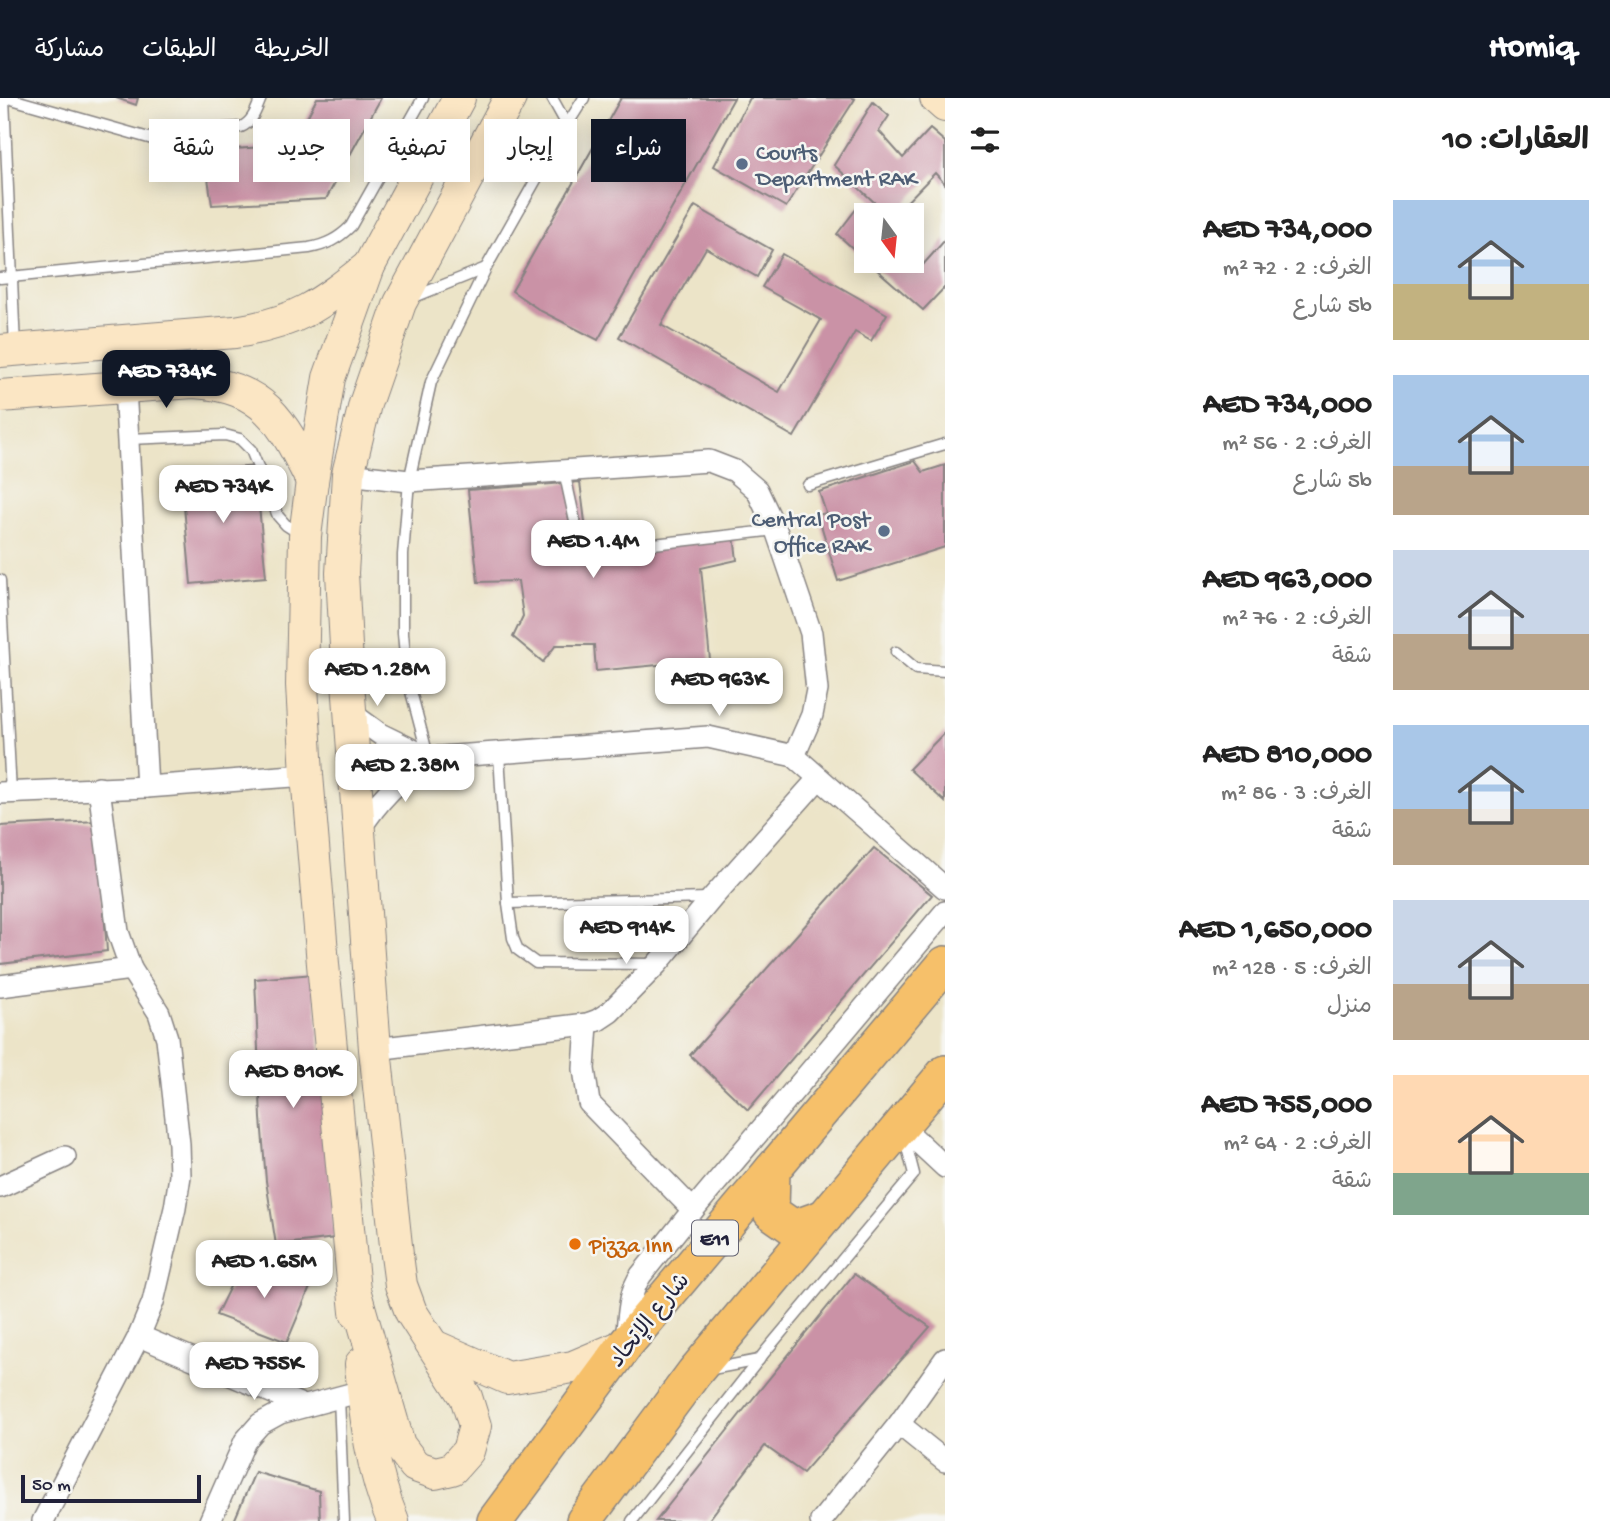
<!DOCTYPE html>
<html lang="ar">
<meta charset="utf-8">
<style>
:root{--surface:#fff;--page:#f6f6f6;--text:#222;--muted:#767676;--accent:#111827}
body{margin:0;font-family:"Gochi Hand","Playpen Sans Arabic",sans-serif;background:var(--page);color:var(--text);direction:rtl;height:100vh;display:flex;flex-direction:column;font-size:26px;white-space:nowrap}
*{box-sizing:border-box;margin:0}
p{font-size:23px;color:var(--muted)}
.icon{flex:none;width:38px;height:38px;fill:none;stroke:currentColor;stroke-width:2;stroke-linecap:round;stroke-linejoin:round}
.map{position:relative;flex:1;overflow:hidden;direction:ltr}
.sheet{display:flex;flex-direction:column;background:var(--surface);width:665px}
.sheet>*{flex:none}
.guide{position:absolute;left:21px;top:21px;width:665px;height:63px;direction:rtl;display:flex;gap:14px}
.needle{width:46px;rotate:165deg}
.controls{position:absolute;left:854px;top:105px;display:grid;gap:14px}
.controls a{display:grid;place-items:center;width:70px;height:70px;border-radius:0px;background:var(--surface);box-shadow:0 4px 18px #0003;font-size:35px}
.scale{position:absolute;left:21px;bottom:18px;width:180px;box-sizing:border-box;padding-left:7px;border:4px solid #22223b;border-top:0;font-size:19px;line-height:24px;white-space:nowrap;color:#22223b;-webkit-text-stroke:5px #f6f6f2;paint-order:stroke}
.price{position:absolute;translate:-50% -60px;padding:0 16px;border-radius:14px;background:#fff;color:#222;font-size:23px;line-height:46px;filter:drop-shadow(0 2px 4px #0008)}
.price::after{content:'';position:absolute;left:50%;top:42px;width:21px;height:16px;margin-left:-10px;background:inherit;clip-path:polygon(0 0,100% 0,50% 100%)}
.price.active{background:var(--accent);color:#fff}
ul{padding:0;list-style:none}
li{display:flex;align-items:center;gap:21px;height:175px;padding:0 21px}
li span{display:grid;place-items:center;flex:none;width:196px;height:140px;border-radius:0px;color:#555}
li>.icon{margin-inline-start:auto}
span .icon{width:84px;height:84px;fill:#fffc;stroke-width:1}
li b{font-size:30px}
h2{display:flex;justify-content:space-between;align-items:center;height:84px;padding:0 21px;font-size:30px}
.pill{padding:0 24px;border-radius:0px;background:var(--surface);box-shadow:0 4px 18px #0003;font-size:24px;line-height:63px}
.pill.active{background:var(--accent);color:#fff}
header{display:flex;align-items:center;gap:42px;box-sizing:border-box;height:98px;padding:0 35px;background:var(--accent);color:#fff}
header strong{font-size:33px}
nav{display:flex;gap:38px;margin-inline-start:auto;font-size:24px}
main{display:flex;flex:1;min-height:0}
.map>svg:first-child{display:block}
</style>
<header>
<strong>Homiq</strong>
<nav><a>الخريطة</a><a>الطبقات</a><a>مشاركة</a></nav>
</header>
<main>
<section class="sheet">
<h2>العقارات: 10<svg class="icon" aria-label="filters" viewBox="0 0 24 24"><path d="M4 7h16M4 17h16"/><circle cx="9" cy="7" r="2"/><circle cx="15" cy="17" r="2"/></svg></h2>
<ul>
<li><span style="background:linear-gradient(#a9c7e8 60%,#c2b280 0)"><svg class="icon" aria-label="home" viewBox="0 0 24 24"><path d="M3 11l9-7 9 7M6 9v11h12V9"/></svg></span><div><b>AED 734,000</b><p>الغرف: 2 · 72 m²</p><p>5b شارع</p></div></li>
<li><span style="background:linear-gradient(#a9c7e8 65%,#b9a48a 0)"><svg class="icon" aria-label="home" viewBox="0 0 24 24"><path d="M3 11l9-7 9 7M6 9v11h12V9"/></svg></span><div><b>AED 734,000</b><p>الغرف: 2 · 56 m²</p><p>5b شارع</p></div></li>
<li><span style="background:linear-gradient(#c9d6e8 60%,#b9a48a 0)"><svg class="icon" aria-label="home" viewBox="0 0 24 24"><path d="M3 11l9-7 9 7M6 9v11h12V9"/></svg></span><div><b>AED 963,000</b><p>الغرف: 2 · 76 m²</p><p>شقة</p></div></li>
<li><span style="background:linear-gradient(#a9c7e8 60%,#b9a48a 0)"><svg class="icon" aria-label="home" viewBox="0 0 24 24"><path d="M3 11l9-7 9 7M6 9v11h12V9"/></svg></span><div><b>AED 810,000</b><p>الغرف: 3 · 86 m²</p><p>شقة</p></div></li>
<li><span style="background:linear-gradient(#c9d6e8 60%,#b9a48a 0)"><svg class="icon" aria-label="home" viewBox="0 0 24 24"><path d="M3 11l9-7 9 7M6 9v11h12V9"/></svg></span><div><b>AED 1,650,000</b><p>الغرف: 5 · 128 m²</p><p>منزل</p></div></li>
<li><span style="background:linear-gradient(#ffd9b3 70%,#7fa58c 0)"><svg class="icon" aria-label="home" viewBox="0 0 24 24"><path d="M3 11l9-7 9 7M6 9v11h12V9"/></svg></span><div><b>AED 755,000</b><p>الغرف: 2 · 64 m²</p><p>شقة</p></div></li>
</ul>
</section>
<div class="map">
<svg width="945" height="1423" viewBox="0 0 945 1423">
<rect width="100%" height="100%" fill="#f6f6f2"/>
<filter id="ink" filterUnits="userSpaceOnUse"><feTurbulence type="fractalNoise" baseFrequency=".0143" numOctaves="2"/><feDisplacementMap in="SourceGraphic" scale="14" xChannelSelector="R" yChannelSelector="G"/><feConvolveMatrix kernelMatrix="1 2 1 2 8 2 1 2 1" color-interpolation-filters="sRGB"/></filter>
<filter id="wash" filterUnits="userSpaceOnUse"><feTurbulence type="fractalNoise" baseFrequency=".00686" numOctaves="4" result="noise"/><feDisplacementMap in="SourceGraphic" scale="28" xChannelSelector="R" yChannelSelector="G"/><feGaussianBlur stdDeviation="1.57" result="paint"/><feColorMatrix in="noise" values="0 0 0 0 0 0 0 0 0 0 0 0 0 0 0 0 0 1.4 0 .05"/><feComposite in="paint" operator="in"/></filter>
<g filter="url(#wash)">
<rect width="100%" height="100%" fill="#ece4c8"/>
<g id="blocks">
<g fill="#ca92a6">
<path d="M116,0H138L136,7Z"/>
<path d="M317,0H381L326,101L212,107L204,53L293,47Z"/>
<path d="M621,0H734L598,242L541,213L512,193Z"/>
<path d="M750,0H853L855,1L786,109L714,68Z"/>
<path d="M873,4L889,18L879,33L903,60L930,31L945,44V86L935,75L894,117H888L834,67Z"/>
<path d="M695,108L772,152L757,179L706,150L661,227L779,294L821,222L762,189L782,156L887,216L871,243L855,234L794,339L619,239Z"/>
<path d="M857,110L866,118V162L837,136Z"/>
<path d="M945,142V189L923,212L867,163H912V161L921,169Z"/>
<path d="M915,363L923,374L945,367V449L838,483L818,417L826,415L819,394Z"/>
<path d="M255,368L266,479L191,486L181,375Z"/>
<path d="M580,384L589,456L734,438L737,462L701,470L710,562L596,573L594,547H556L543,564L513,539L523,518L518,483L478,484L468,392Z"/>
<path d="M945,634V704L909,671Z"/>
<path d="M97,723L107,853L0,866V728Z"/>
<path d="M874,750L932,797L748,1012L690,957Z"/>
<path d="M314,876L335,1140L276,1147L266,1083L261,1020L255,881Z"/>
<path d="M245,1158L311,1187L287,1244L216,1217Z"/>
<path d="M854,1176L930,1229L803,1375L765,1348L708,1423H656L742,1314Z"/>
<path d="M255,1374L319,1393L320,1423H234Z"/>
</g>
</g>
</g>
<g filter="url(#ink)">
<use href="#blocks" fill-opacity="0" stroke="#878382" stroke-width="2"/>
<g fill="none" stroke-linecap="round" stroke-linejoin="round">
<defs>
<g id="lane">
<path d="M4,0L15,249"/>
<path d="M8,0L170,46L176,45L189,33L241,29C253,24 256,12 261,0"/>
<path d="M552,0L567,27"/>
<path d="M0,180L309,150C326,147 338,141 351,128L423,0"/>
<path d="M409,201L486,170"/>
<path d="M128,341L225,337L240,341L251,352L278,418L286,427L300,436"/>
<path d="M564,373L578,437L588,447L601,452L776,432"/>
<path d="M808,387L945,346"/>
<path d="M0,482L11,695"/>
<path d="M896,554L916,571L945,573"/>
<path d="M499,656L508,805L513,840L518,852L536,865L654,866"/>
<path d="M428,658L409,586L406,568L403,535V457L409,383L431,284L486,170L567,27L584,0"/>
<path d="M508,805L709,800"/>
<path d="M707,1272L759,1262"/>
<path d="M339,1299L344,1423"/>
<path d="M632,1423L765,1254L914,1076L903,1034"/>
</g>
<g id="street">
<path d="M125,289L147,689"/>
<path d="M348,376L409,383L709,363L735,373L757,392L776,432L811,535L817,592L812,617L794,658"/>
<path d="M351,615L380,636L429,660L708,639L794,658L945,790"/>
<path d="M0,695L147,689L307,677"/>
<path d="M360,731C378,702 400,680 429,660"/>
<path d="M0,888L131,871"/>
<path d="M587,926L584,971L589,1005L693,1112"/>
<path d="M375,951L587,926L598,922L610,914L657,866L712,800L819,680"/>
<path d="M901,1028L945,1069"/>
<path d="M0,1089L65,1059"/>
<path d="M139,1238L304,1308"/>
<path d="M626,1241C629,1219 628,1196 641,1177L693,1112L945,814"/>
<path d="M899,1326L945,1363"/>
<path d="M43,1423L139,1238L153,1204L175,1110L180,1078L179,1046L167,940L159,915L131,871L118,834L99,690"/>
<path d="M210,1423L245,1343L260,1326L280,1315L373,1290"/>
<path d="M821,1423L899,1326L945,1261"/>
</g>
<g id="secondary">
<path d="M936,0L945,8"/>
<path d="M0,253L235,234C297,225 321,206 369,168"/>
<path d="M0,298L193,284C266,288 283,325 312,383"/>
<path d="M355,1195L399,1347L415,1368L435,1375L452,1371L468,1353L475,1328L466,1299L411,1214L401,1187L397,1157L375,951L348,584L342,475L348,376L365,306L400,205L510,0"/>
<path d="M356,1214L323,866L307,677L302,587L305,438L312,383L329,280L369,168L459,0"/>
<path d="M434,1248L507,1280L573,1269L625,1247"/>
<path d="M361,1266C365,1320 372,1373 393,1423"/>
</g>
<g id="primary">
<path d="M772,1072L771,1114L794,1130L825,1119"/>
<path d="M495,1423L625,1247L945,866"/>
<path d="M584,1423L694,1275L945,975"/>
</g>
</defs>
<use href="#lane" stroke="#878382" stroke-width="13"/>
<use href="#street" stroke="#878382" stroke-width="24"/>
<use href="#secondary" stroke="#878382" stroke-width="34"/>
<use href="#primary" stroke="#878382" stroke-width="38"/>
<use href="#lane" stroke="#fff" stroke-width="10"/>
<use href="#street" stroke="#fff" stroke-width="21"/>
<use href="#secondary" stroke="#fbe6c4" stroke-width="32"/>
<use href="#primary" stroke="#f6c06b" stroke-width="35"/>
</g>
</g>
<g fill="#5c6f8a" stroke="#f6f6f2" stroke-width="2.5">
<circle cx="742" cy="66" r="7"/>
<circle cx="884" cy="433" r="7"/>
</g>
<circle fill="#e8710a" stroke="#f6f6f2" stroke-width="2.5" cx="575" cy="1146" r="7"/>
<g text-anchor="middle" stroke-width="5" stroke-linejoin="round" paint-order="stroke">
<rect fill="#f6f6f2" stroke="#626272" stroke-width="2" x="692" y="1122.5" width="46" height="35" rx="5"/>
<g font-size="21" font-weight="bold" fill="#22223b">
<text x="715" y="1147">E11</text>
</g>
<g font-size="23" fill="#4e5e75" stroke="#f6f6f2" text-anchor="start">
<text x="756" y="61">Courts<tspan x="756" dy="26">Department RAK</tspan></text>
<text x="870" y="428" text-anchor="end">Central Post<tspan x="870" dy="26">Office RAK</tspan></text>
</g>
<g font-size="23" fill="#c56008" stroke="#f6f6f2" text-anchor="start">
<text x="589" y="1154">Pizza Inn</text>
</g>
<g font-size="23" fill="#22223b" stroke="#f6f6f2">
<text transform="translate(648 1221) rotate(-51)" y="8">شارع الإتحاد</text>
</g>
</g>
</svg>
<div class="controls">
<a><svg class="needle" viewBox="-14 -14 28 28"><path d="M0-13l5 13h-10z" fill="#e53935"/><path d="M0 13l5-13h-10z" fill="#767676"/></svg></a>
</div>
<div class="scale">50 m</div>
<b class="price active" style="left:166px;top:312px">AED 734K</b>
<b class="price" style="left:223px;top:427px">AED 734K</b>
<b class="price" style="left:593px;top:482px">AED 1.4M</b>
<b class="price" style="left:377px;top:610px">AED 1.28M</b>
<b class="price" style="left:719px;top:620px">AED 963K</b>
<b class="price" style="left:405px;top:706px">AED 2.38M</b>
<b class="price" style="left:626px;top:868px">AED 914K</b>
<b class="price" style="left:293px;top:1012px">AED 810K</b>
<b class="price" style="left:264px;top:1202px">AED 1.65M</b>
<b class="price" style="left:254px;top:1304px">AED 755K</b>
<div class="guide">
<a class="pill active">شراء</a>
<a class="pill">إيجار</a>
<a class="pill">تصفية</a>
<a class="pill">جديد</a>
<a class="pill">شقة</a>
</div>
</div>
</main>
